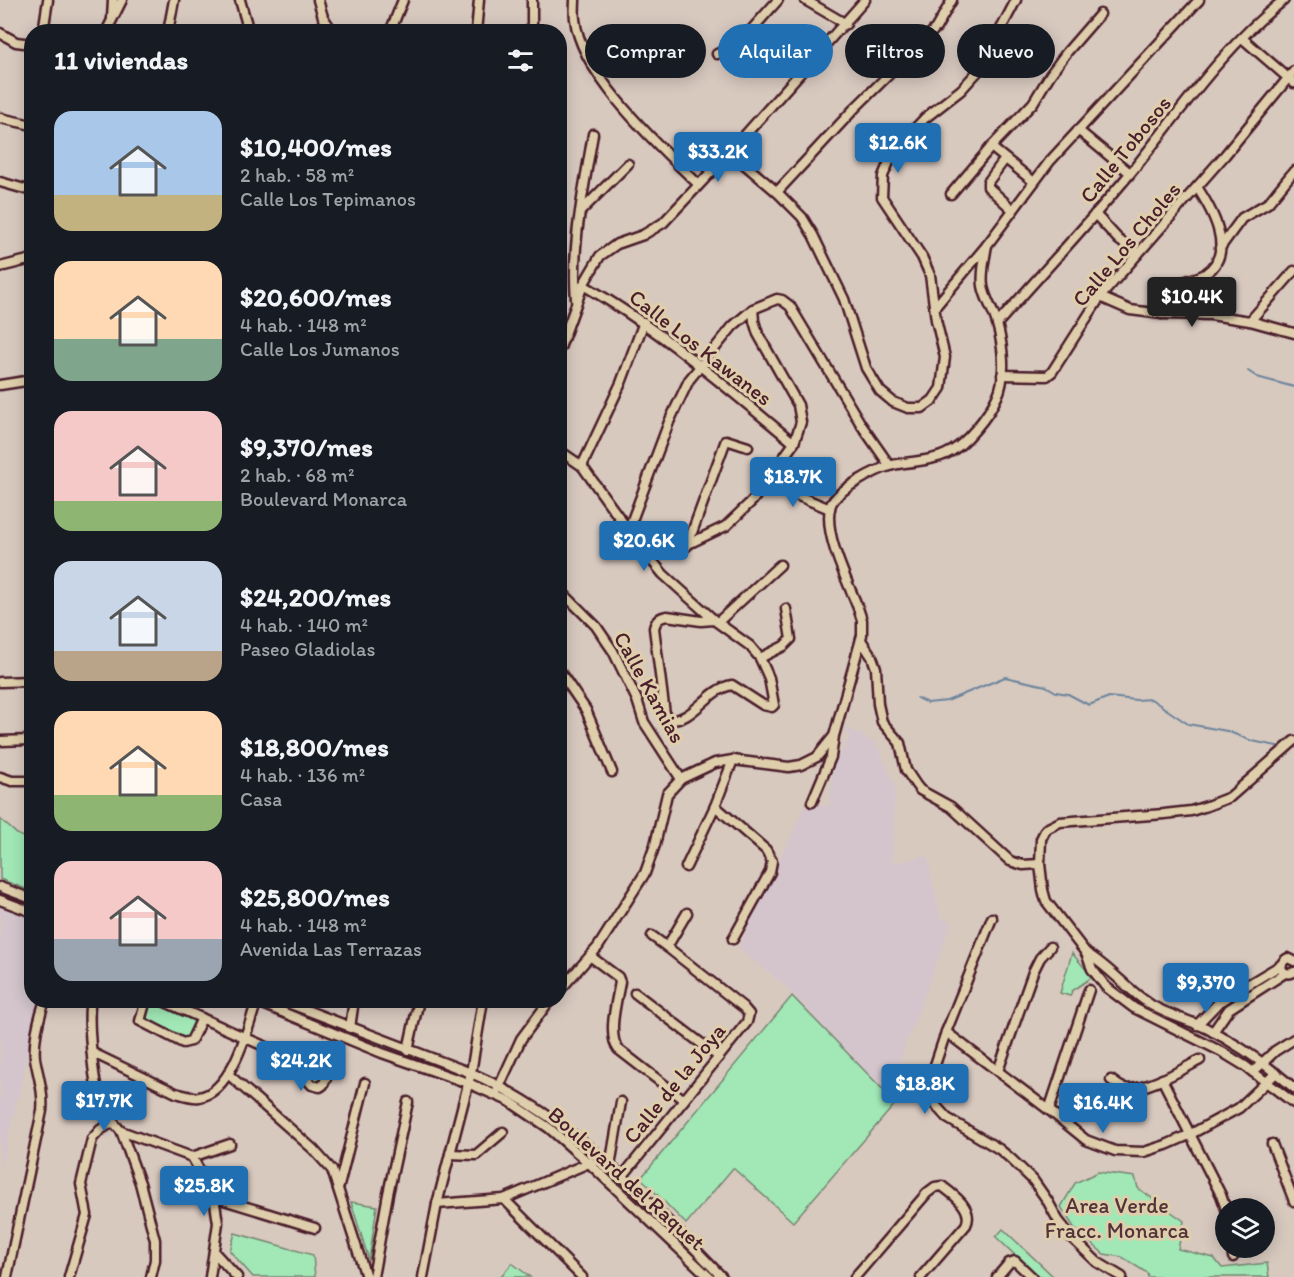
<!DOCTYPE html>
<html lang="es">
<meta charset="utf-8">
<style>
:root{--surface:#171b24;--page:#242831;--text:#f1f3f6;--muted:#9ea1a6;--accent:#1f6fb2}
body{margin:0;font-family:Itim,sans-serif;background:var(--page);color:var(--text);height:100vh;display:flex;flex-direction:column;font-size:22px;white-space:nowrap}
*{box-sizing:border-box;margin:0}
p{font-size:20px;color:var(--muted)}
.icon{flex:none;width:33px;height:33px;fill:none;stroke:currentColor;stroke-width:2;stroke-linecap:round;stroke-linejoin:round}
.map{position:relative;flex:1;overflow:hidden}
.drawer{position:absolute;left:24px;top:24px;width:543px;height:984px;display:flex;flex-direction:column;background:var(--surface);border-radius:24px;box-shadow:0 3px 15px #0003}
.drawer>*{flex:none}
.banner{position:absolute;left:585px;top:24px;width:570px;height:54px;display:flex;gap:12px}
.buttons{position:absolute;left:1215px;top:1198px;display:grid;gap:12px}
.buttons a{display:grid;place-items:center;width:60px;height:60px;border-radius:50%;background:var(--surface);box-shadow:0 3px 15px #0003;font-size:30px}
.price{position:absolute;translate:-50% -51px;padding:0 14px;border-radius:6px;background:var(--accent);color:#fff;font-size:20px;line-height:39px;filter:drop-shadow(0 2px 3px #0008)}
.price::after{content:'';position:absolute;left:50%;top:36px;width:18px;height:14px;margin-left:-9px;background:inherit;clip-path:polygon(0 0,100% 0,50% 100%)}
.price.on{background:#222;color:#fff}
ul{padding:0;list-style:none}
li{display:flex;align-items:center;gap:18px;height:150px;padding:0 30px}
li span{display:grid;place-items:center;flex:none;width:168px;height:120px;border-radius:18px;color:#555}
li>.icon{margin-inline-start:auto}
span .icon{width:72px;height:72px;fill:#fffc;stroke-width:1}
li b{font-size:26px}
h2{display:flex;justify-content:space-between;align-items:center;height:72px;padding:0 30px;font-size:26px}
.tag{padding:0 21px;border-radius:27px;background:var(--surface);box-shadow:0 3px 15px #0003;font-size:21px;line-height:54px}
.tag.on{background:var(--accent);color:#fff}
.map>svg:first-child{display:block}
</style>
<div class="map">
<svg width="1294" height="1277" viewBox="0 0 1294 1277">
<rect width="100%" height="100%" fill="#d8c9bf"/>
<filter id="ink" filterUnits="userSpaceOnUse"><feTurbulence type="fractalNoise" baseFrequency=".0167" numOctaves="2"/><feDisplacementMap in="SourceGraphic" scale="12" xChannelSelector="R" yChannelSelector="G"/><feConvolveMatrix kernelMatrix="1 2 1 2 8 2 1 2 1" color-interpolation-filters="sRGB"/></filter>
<g filter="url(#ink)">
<g fill="#d4c5cd">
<path d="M843,726L876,743L895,786L892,864L927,855L940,918L952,921L887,1094L783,984L738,948L807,802L829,806L833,767L850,736Z"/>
<path d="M0,903L31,917L32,1000L40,1001L0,1173Z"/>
</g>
<g fill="#a1e8b6" stroke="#768470" stroke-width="1.5">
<path d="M0,819L17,834L31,841V891L0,879Z"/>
<path d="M1072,953L1092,977L1072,991L1070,996L1060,993Z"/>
<path d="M792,996L896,1103L793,1222L733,1168L686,1224L641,1178Z"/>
<path d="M151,1002L194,1021L189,1038L180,1041L142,1019Z"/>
<path d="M294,1058L322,1073L320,1081L315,1083L292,1062Z"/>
<path d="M1098,1172L1135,1177L1138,1188L1184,1221L1178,1249L1214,1258L1222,1268L1267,1263L1269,1277H1148L1147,1273L1122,1257L1104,1254L1075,1229L1061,1207L1075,1183Z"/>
<path d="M351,1202L377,1206L369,1260Z"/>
<path d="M1003,1229L1054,1277H1038L996,1237Z"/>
<path d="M235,1233L313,1255L315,1277H253L230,1251Z"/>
<path d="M512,1263L530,1277H501Z"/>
</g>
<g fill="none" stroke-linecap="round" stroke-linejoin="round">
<g stroke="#6c849b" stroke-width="2">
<path d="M1248,371L1257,377L1294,387"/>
<path d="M917,698L927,703L947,701L1005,677L1046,686L1056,692L1068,694L1089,705L1109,697L1136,700L1151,699L1188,724L1227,731L1252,741L1282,747"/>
</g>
<defs>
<g id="minor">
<path d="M240,0L249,32"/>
<path d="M318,0L323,17L333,32"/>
<path d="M532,0V32"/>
<path d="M575,0C575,6 574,13 575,19C580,74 660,147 698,184"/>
<path d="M805,0L846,24"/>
<path d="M112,18L113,0"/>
<path d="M43,32L48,0"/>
<path d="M106,32L122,0"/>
<path d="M168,32L174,0"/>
<path d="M390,32L403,0"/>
<path d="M476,32L479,0"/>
<path d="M0,33L16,42L32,44"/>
<path d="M1242,38L1294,83"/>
<path d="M717,54L738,45L778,0"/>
<path d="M0,118L32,125"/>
<path d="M1078,130L1130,173"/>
<path d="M991,147L1034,182"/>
<path d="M730,152L777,192L802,217L813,235L844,299L866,368L880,391L893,402L908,408H922L933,400L941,388L945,357L936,320L930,275L922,257L882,197L883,176L889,162L904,140L925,118L961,90L980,69L1016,0"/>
<path d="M1005,159L988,182V187L1013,210"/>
<path d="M0,182L32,191"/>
<path d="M777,192L854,109L936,28L952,0"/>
<path d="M951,194L991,147L1033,103L1050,75L1067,52L1100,14"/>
<path d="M581,211L628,164"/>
<path d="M1095,214L1119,240L1138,254"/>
<path d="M1220,248L1242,218L1268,203L1294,171"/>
<path d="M0,267L32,259"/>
<path d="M583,285C660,329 726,387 794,443"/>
<path d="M1100,297L1130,310L1162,314L1211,315L1250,321L1294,333"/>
<path d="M576,300C571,244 584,189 593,134"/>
<path d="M935,307L987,245L1050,161L1199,0"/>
<path d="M1162,314L1174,286C1183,280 1195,280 1205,274C1237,253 1212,210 1197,187"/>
<path d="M1250,321L1294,271"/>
<path d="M997,324C1042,273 1089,223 1133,170C1180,112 1224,46 1284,0"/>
<path d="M560,348L583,285L600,256L617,244L643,235L663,223L730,152L865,0"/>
<path d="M1002,375L1047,376L1052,372L1100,297L1225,155L1294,71"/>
<path d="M0,385L32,380"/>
<path d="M560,451L582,466L639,545L663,574L714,620L750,646L760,658L769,678L774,705L772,707L763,705L732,685C707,689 693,723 668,720L665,714L654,628C656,620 660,617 667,616L701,621L714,620"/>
<path d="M582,466L621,383L644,322"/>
<path d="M767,483L830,509"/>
<path d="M628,531L669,422L689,380L733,326L753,309L777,299L782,300L790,306L862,426L890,466"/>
<path d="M640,546L666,550L678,549L726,526L753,500L794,443L801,422L798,405L758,334L754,321L753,309"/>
<path d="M687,546L726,440L748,447"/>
<path d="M560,590L596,626L613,651L637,700L644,722L681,779"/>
<path d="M718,622L780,565"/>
<path d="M861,640L872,657L876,668L878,704L882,722L900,743L906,770L916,785L920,790L951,807L1010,861L1023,865L1040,864"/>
<path d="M760,658L784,646L791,639L786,609"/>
<path d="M560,672L586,710L612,772"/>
<path d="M0,682L32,681"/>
<path d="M0,741L32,740"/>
<path d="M1294,741L1230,797L1207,806L1191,811L1164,814L1060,822L1046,829L1041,839L1040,864L1043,890L1046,901L1086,953L1092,969L1106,987L1134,1008L1222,1052L1245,1066L1294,1103"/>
<path d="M0,777L12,781H32"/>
<path d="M812,802L831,757L834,736L862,635V620L858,608C848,582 824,536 830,508C833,491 877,469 893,465C910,461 930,462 946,454C965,446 989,415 997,397C1007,377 1003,345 997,324C994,311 985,299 983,286C981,272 985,258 987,245"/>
<path d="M715,806L766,850L772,861L770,872L733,939"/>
<path d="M686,867L715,806L733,760"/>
<path d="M0,887L32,899"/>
<path d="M0,900L32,912"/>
<path d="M992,918L946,1032L928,1086V1097L947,1118L999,1149L1010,1158L1033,1180L1047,1200L1058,1220L1072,1238L1097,1262L1122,1277"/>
<path d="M652,936L667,947"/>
<path d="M1086,953C1110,967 1127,990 1151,1005C1168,1015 1188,1020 1206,1028C1238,1044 1267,1065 1294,1088"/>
<path d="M590,956L618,977L620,982C617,1000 607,1034 618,1049L684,1100"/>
<path d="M1294,961L1288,958C1276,964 1282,978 1294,972"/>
<path d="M560,990L598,947L645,873L655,845L667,794L681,779L715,763L733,760L789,767L801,765L817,757L833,737"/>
<path d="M635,993L719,1057"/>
<path d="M91,1000C87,1018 93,1083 100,1099C105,1110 112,1122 121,1131L192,1157L230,1144"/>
<path d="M146,1000L140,1021L183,1043L191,1041L202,1018"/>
<path d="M161,1000L284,1055L312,1085L320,1087L323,1085L327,1076C320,1062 298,1057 284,1055"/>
<path d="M253,1000L382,1053L468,1083L509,1101L549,1128L589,1163L709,1277"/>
<path d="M280,1000L471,1073C572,1116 647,1200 722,1277"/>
<path d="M1197,1025L1219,1002L1281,965"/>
<path d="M350,1028L354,1000"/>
<path d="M946,1032L1049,1110L1086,1140L1115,1151L1144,1152L1166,1145L1189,1135L1239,1108L1276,1073"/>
<path d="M1213,1032L1229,1009L1285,973"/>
<path d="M408,1050L419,1000"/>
<path d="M93,1053L176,1093C184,1095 191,1098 199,1097C232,1092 248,1028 257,1000"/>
<path d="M998,1071L1033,972L1040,958L1050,947"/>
<path d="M1253,1072L1275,1051L1294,1039"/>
<path d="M228,1074L313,1149L332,1170L366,1277"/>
<path d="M1162,1079L1221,1195L1226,1209"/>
<path d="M1111,1080C1115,1083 1120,1087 1124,1088C1143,1093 1183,1069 1200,1060"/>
<path d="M498,1089L521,1039L550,1000"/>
<path d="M1049,1110L1089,990"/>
<path d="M121,1131L140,1183L155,1240V1260L151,1277"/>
<path d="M1272,1144L1294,1201"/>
<path d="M450,1154L476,1155L503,1132"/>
<path d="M192,1157L214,1197L218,1223L210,1277"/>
<path d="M610,1166L621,1102"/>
<path d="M622,1177L747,1022L749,1014L743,1007L667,947L687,913"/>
<path d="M339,1186L365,1083"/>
<path d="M214,1197L315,1228"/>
<path d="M504,1199L582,1277"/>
<path d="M437,1204L504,1199L591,1162"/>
<path d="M1232,1248L1233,1257"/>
<path d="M214,1252L237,1277"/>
<path d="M7,1277L42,1111C44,1092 38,1076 35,1058C33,1039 39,1018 45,1000"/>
<path d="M69,1277L87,1215L81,1184L92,1139L100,1130L113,1122"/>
<path d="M373,1277L388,1194L408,1102"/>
<path d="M423,1277L437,1204L471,1073L483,1000"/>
<path d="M855,1277L927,1193L935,1187L942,1186C954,1195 974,1209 966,1225L921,1277"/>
<path d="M997,1277L1009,1263L1015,1261L1032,1277"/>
</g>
</defs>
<use href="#minor" stroke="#4a1f2b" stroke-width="13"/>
<use href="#minor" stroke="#dfceab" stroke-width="8"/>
</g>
</g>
<g text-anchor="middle" stroke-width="6" stroke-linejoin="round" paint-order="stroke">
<g font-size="22" fill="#4a1f2b" stroke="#dfceab">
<text transform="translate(1125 149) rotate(-51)" y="8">Calle Tobosos</text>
<text transform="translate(1126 244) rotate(-50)" y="8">Calle Los Choles</text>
<text transform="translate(701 347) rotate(38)" y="8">Calle Los Kawanes</text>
<text transform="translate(650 687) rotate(61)" y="8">Calle Kamias</text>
<text transform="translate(674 1083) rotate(-51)" y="8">Calle de la Joya</text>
<text transform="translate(627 1178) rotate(42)" y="8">Boulevard del Raquet</text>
</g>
<g font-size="22" fill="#533339" stroke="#dfceab">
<text x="1117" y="1213">Area Verde<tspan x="1117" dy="25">Fracc. Monarca</tspan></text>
</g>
</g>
</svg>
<div class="buttons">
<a><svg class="icon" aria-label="layers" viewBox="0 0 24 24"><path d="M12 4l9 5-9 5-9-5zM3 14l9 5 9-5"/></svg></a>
</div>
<b class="price" style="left:898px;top:174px">$12.6K</b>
<b class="price" style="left:718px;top:183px">$33.2K</b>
<b class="price on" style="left:1192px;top:328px">$10.4K</b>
<b class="price" style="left:793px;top:508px">$18.7K</b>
<b class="price" style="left:644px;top:572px">$20.6K</b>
<b class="price" style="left:1206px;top:1014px">$9,370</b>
<b class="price" style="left:301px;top:1092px">$24.2K</b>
<b class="price" style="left:925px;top:1115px">$18.8K</b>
<b class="price" style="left:104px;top:1132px">$17.7K</b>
<b class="price" style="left:1103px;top:1134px">$16.4K</b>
<b class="price" style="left:204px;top:1217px">$25.8K</b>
<div class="banner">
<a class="tag">Comprar</a>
<a class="tag on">Alquilar</a>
<a class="tag">Filtros</a>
<a class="tag">Nuevo</a>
</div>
<section class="drawer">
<h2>11 viviendas<svg class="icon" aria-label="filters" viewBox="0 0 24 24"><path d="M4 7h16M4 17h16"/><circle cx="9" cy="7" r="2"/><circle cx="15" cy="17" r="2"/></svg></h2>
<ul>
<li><span style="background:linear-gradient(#a9c7e8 70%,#c2b280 0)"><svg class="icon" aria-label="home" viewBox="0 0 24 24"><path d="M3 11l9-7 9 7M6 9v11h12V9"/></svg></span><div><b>$10,400/mes</b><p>2 hab. · 58 m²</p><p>Calle Los Tepimanos</p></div></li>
<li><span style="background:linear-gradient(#ffd9b3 65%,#7fa58c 0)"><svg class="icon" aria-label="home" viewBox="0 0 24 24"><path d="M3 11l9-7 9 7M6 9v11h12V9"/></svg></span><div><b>$20,600/mes</b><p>4 hab. · 148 m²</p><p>Calle Los Jumanos</p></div></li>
<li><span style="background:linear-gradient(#f6c9c9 75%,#8fb573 0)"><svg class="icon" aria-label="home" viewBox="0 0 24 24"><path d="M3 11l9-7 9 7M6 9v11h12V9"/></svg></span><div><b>$9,370/mes</b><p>2 hab. · 68 m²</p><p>Boulevard Monarca</p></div></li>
<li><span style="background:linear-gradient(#c9d6e8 75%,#b9a48a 0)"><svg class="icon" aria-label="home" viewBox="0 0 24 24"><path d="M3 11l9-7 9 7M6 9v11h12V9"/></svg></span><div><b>$24,200/mes</b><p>4 hab. · 140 m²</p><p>Paseo Gladiolas</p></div></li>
<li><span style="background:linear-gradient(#ffd9b3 70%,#8fb573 0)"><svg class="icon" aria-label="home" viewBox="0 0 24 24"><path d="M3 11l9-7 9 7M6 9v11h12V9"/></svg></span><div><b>$18,800/mes</b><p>4 hab. · 136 m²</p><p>Casa</p></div></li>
<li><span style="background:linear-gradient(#f6c9c9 65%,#9aa5b1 0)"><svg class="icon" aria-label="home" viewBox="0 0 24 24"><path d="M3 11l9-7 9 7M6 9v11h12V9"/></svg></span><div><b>$25,800/mes</b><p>4 hab. · 148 m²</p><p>Avenida Las Terrazas</p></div></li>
</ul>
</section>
</div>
